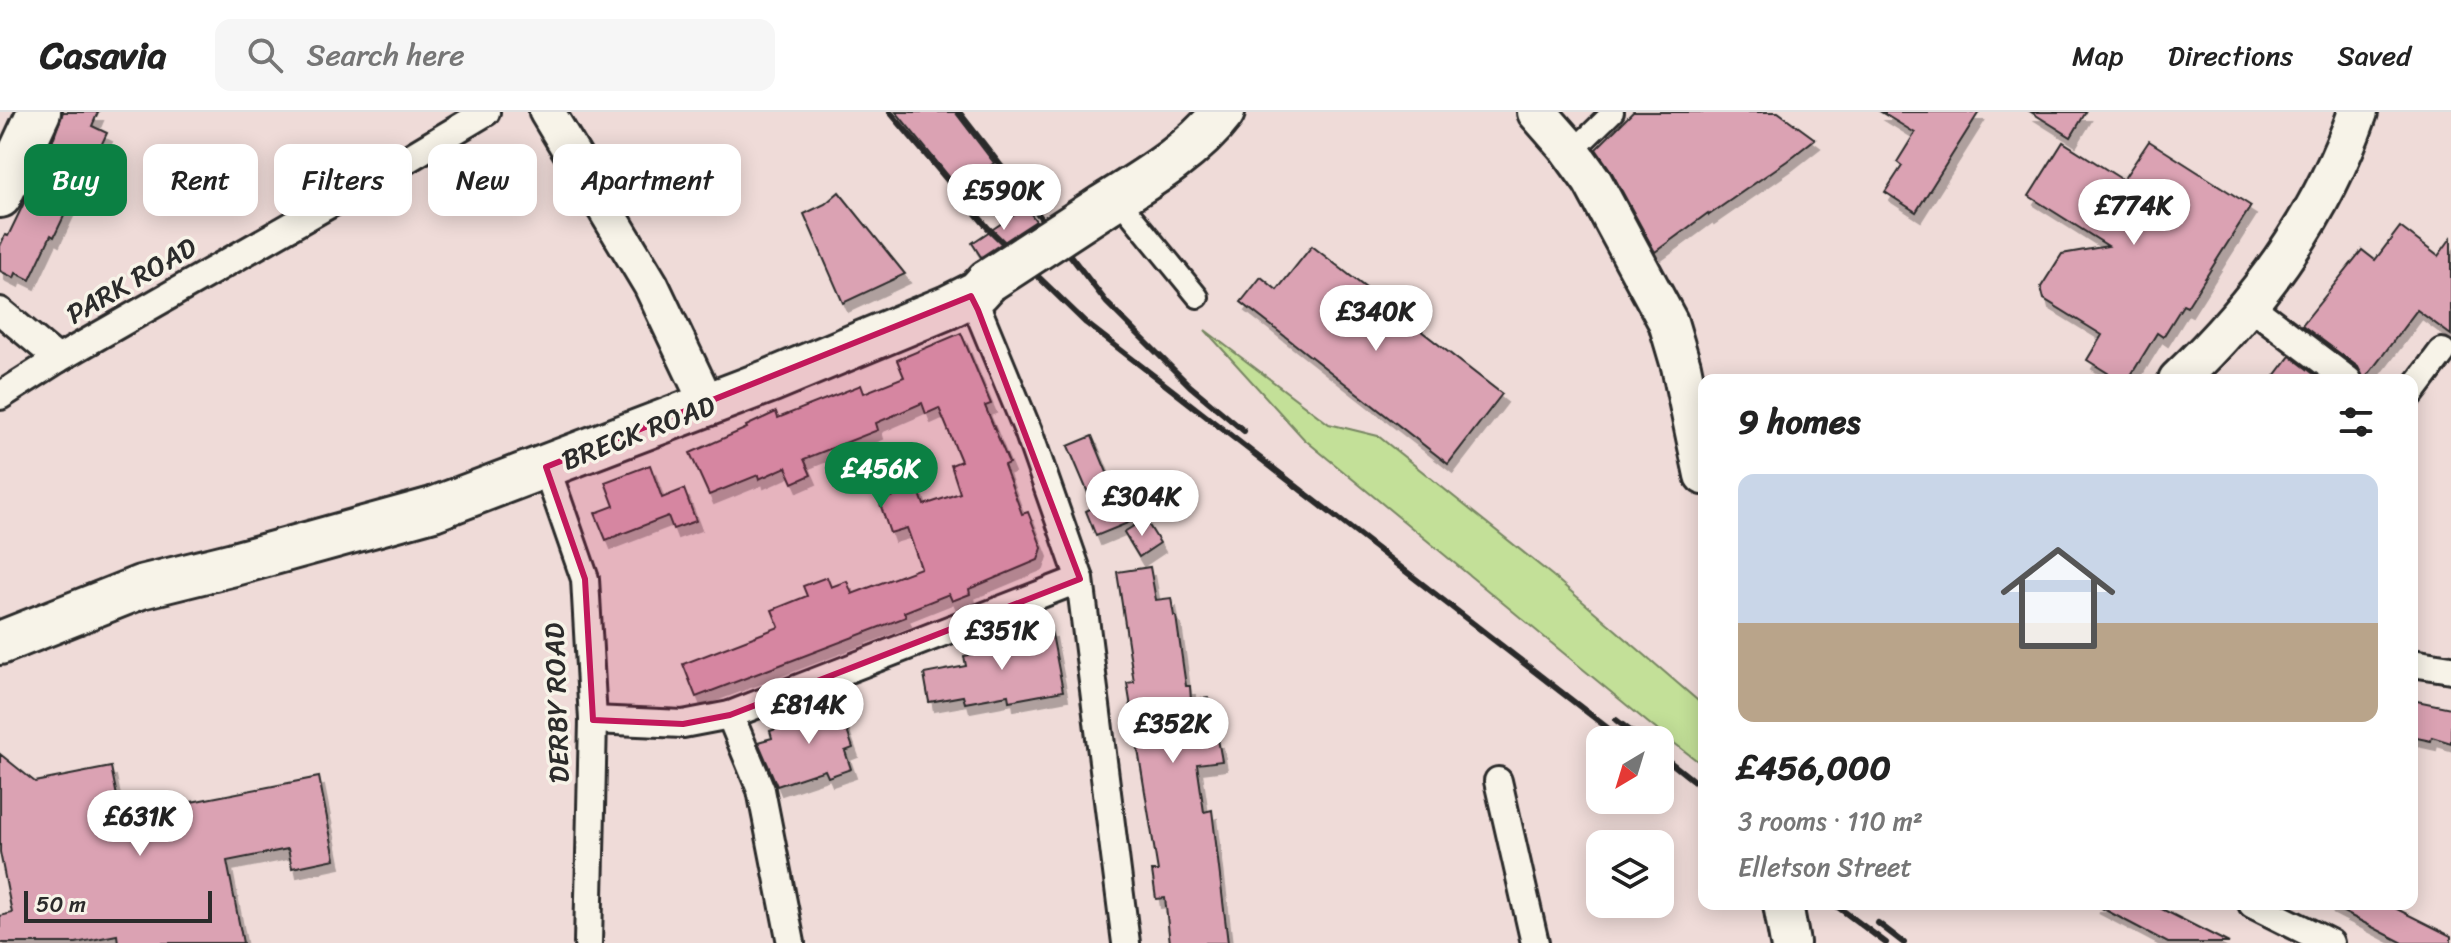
<!DOCTYPE html>
<meta charset="utf-8">
<style>
:root{--surface:#fff;--page:#f6f6f6;--text:#222;--muted:#767676;--line:#e0e0e0;--accent:#0b8043}
body{margin:0;font-family:Sriracha,sans-serif;background:var(--page);color:var(--text);height:100vh;display:flex;flex-direction:column;font-size:30px;white-space:nowrap}
*{box-sizing:border-box;margin:0}
p{font-size:26px;color:var(--muted)}
.icon{flex:none;width:44px;height:44px;fill:none;stroke:currentColor;stroke-width:2;stroke-linecap:round;stroke-linejoin:round}
.map{position:relative;flex:1;overflow:hidden}
.panel{position:absolute;left:1698px;top:262px;width:720px;height:536px;display:flex;flex-direction:column;background:var(--surface);border-radius:16px;box-shadow:0 4px 20px #0003}
.panel>*{flex:none}
.banner{position:absolute;left:24px;top:32px;width:760px;height:72px;display:flex;gap:16px}
.needle{width:52px;rotate:218deg}
.controls{position:absolute;left:1586px;top:614px;display:grid;gap:16px}
.controls a{display:grid;place-items:center;width:88px;height:88px;border-radius:16px;background:var(--surface);box-shadow:0 4px 20px #0003;font-size:40px}
.scale{position:absolute;left:24px;bottom:20px;width:188px;box-sizing:border-box;padding-left:8px;border:4px solid #2b2b2b;border-top:0;font-size:22px;line-height:28px;white-space:nowrap;color:#2b2b2b;-webkit-text-stroke:6px #f7f3e8;paint-order:stroke}
.price{position:absolute;translate:-50% -68px;padding:0 18px;border-radius:28px;background:#fff;color:#222;font-size:26px;line-height:52px;filter:drop-shadow(0 2px 4px #0008)}
.price::after{content:'';position:absolute;left:50%;top:48px;width:24px;height:18px;margin-left:-12px;background:inherit;clip-path:polygon(0 0,100% 0,50% 100%)}
.price.selected{background:var(--accent);color:#fff}
ul{padding:0;list-style:none}
li{display:grid;align-content:center;gap:16px;height:424px;padding:0 40px}
li span{display:grid;place-items:center;height:248px;border-radius:16px;color:#555}
li>.icon{margin-inline-start:auto}
span .icon{width:144px;height:144px;fill:#fffc;stroke-width:1}
li b{font-size:34px}
h2{display:flex;justify-content:space-between;align-items:center;height:96px;padding:0 40px;font-size:34px}
.tag{padding:0 28px;border-radius:16px;background:var(--surface);box-shadow:0 4px 20px #0003;font-size:28px;line-height:72px}
.tag.selected{background:var(--accent);color:#fff}
header{display:flex;align-items:center;gap:48px;box-sizing:border-box;height:112px;padding:0 40px;background:var(--surface);border-bottom:2px solid var(--line)}
header strong{font-size:38px}
nav{display:flex;gap:44px;margin-inline-start:auto;font-size:28px}
.search{width:560px;height:72px;background:var(--page);display:flex;align-items:center;gap:20px;box-sizing:border-box;padding:0 28px;border-radius:16px;color:var(--muted);font-size:30px}
.map>svg:first-child{display:block}
</style>
<header>
<strong>Casavia</strong>
<div class="search"><svg class="icon" aria-label="search" viewBox="0 0 24 24"><circle cx="10" cy="10" r="6"/><path d="M15 15l6 6"/></svg>Search here</div>
<nav><a>Map</a><a>Directions</a><a>Saved</a></nav>
</header>
<div class="map">
<svg width="2451" height="831" viewBox="0 0 2451 831">
<defs>
<filter id="shadow"><feDropShadow dx="5" dy="9" stdDeviation="0" flood-color="#0004"/></filter>
</defs>
<rect width="100%" height="100%" fill="#efdbd8"/>
<filter id="ink" filterUnits="userSpaceOnUse"><feTurbulence type="fractalNoise" baseFrequency=".0125" numOctaves="2"/><feDisplacementMap in="SourceGraphic" scale="16" xChannelSelector="R" yChannelSelector="G"/><feConvolveMatrix kernelMatrix="1 2 1 2 8 2 1 2 1" color-interpolation-filters="sRGB"/></filter>
<g filter="url(#ink)">
<path fill="#c3e098" stroke="#778662" stroke-width="2" d="M1205,218L1329,312L1378,324L1553,464L1704,594V654L1652,614L1304,327Z"/>
<g fill="#dba2b3" stroke="#2b2b2b" stroke-width="2" filter="url(#shadow)">
<path d="M63,0H98L92,14L107,21L98,40L95,39L54,125L51,123L30,168L16,161L14,166L0,159V134L5,123L8,124L49,39Z"/>
<path d="M896,0H955L994,51L959,77Z"/>
<path d="M1633,0H1778L1815,27L1787,49L1709,103L1708,101L1655,140L1611,59L1596,37Z"/>
<path d="M1881,0H1979L1916,100L1885,80L1902,54L1897,50L1915,21Z"/>
<path d="M2031,0H2086L2071,25Z"/>
<path d="M2149,29L2251,94L2187,195L2183,193L2163,225L2157,221L2128,268H2119L2087,248L2102,223L2044,187L2041,175L2062,142L2108,134L2029,84L2063,30L2123,68Z"/>
<path d="M839,80L905,162L843,191L804,102L825,92Z"/>
<path d="M1026,95L1036,109L981,145L972,131Z"/>
<path d="M2400,115L2438,144L2451,126V223L2417,198L2364,268L2358,255L2302,213L2362,138L2375,148Z"/>
<path d="M1312,134L1502,282L1448,352L1241,190L1261,165L1277,178Z"/>
<path d="M961,221L991,292L985,294L1009,351L1004,353L1022,402L1028,400L1042,436L1038,448L969,477L970,482L952,489L949,482L904,500L906,505L696,585L683,552L779,515L772,498L807,484L803,474L827,465L831,475L847,469L852,482L921,456L907,416L890,421L879,389L918,376L924,393L960,381L951,353L961,349L939,296L926,302L922,291L876,311L878,318L804,347L811,363L793,371L786,355L759,367L758,363L709,383L690,341L747,316L746,314L776,300L778,306L861,273L864,281L904,265L897,248Z"/>
<path d="M2290,244L2319,266L2317,268H2272Z"/>
<path d="M1092,324L1115,380L1122,377L1135,408L1096,424L1086,399L1094,395L1068,334Z"/>
<path d="M650,353L662,386L684,377L696,409L673,417L668,404L606,428L595,401L614,394L605,370Z"/>
<path d="M1145,407L1160,431L1139,445L1124,420Z"/>
<path d="M1150,455L1156,488L1171,486L1174,504H1176L1186,574H1190L1191,588L1208,586L1213,628L1218,627L1222,649L1197,652L1204,700L1212,698L1228,831H1170L1165,786L1156,787L1152,759H1158L1127,571L1134,570L1117,460Z"/>
<path d="M1051,517L1063,579L1009,589L1008,583L965,591L963,584L929,590L924,562L966,554L964,544L1005,536L1003,526Z"/>
<path d="M836,587L853,636L845,639L851,657L828,665L825,658L777,674L758,630L772,626L770,619L810,606L807,597Z"/>
<path d="M2412,588L2451,596V631L2432,625L2431,629L2412,625Z"/>
<path d="M0,642L35,670L111,655L118,689L127,687L130,702L319,665L335,747L292,756L288,737L227,749L243,831H118L117,823L76,831H0V804L12,801L0,740Z"/>
<path d="M2094,792H2152L2229,831H2168Z"/>
<path d="M2328,792H2387L2451,824V831H2403Z"/>
</g>
<g fill="none" stroke-linecap="round" stroke-linejoin="round">
<defs>
<g id="pedestrian">
<path d="M1572,40L1613,0"/>
<path d="M1117,86L1198,185"/>
</g>
<g id="minor">
<path d="M971,184L978,198L1028,319L1080,467L1126,831"/>
<path d="M2249,193L2348,268"/>
<path d="M0,199L58,247L384,61L486,0"/>
<path d="M2412,280L2442,240"/>
<path d="M0,284L58,247"/>
<path d="M546,355L585,467L593,608L588,831"/>
<path d="M2412,551L2451,557"/>
<path d="M730,603L761,678L791,831"/>
<path d="M593,608L683,612L730,603L1080,467"/>
<path d="M1498,669L1535,831"/>
<path d="M2252,792L2330,831"/>
</g>
<path id="tertiary" d="M547,0L651,173L708,293"/>
<g id="secondary">
<path d="M1537,0L1566,33L1592,69L1668,210L1681,254L1704,363"/>
<path d="M2178,268C2257,193 2322,104 2358,0"/>
<path d="M1783,792L1790,831"/>
</g>
<g id="primary">
<path d="M0,84L39,0"/>
<path d="M1100,96C1143,69 1192,41 1223,0"/>
<path d="M0,531L141,475L234,452L433,397L772,268L948,195L978,180L988,169"/>
</g>
</defs>
<use href="#pedestrian" stroke="#2b2b2b" stroke-width="26"/>
<use href="#minor" stroke="#2b2b2b" stroke-width="32"/>
<use href="#tertiary" stroke="#2b2b2b" stroke-width="40"/>
<use href="#secondary" stroke="#2b2b2b" stroke-width="44"/>
<use href="#primary" stroke="#2b2b2b" stroke-width="48"/>
<use href="#pedestrian" stroke="#f7f3e8" stroke-width="20"/>
<use href="#minor" stroke="#f7f3e8" stroke-width="26"/>
<use href="#tertiary" stroke="#f7f3e8" stroke-width="34"/>
<use href="#secondary" stroke="#f7f3e8" stroke-width="38"/>
<use href="#primary" stroke="#f7f3e8" stroke-width="42"/>
<g stroke="#2b2b2b" stroke-width="6">
<path d="M890,0L988,116L1086,211L1623,628"/>
<path d="M959,0L1107,191L1190,274L1244,319"/>
<path d="M1616,608L1642,628"/>
<path d="M1660,642L1704,677"/>
<path d="M1834,792L1886,831"/>
<path d="M1878,811L1904,831"/>
</g>
<defs>
<path id="primary-bridge" d="M988,169L1100,96"/>
</defs>
<use href="#primary-bridge" stroke="#2b2b2b" stroke-width="48" stroke-linecap="butt"/>
<use href="#primary-bridge" stroke="#f7f3e8" stroke-width="42"/>
</g>
</g>
<path fill="#c2185b" fill-opacity="0.2" stroke="#c2185b" stroke-width="6" stroke-linejoin="round" d="M971,184L978,198L1080,467L730,603L683,612L593,608L585,467L546,355Z"/>
<g text-anchor="middle" stroke-width="7" stroke-linejoin="round" paint-order="stroke">
<g font-size="28" fill="#2b2b2b" stroke="#f7f3e8">
<text transform="translate(131 168) rotate(-30)" y="10">PARK ROAD</text>
<text transform="translate(638 320) rotate(-21)" y="10">BRECK ROAD</text>
<text transform="translate(556 591) rotate(-92)" y="10">DERBY ROAD</text>
</g>
</g>
</svg>
<div class="controls">
<a><svg class="needle" viewBox="-14 -14 28 28"><path d="M0-13l5 13h-10z" fill="#e53935"/><path d="M0 13l5-13h-10z" fill="#767676"/></svg></a>
<a><svg class="icon" aria-label="layers" viewBox="0 0 24 24"><path d="M12 4l9 5-9 5-9-5zM3 14l9 5 9-5"/></svg></a>
</div>
<div class="scale">50 m</div>
<b class="price" style="left:1004px;top:120px">£590K</b>
<b class="price" style="left:2134px;top:135px">£774K</b>
<b class="price" style="left:1376px;top:241px">£340K</b>
<b class="price selected" style="left:881px;top:398px">£456K</b>
<b class="price" style="left:1142px;top:426px">£304K</b>
<b class="price" style="left:1002px;top:560px">£351K</b>
<b class="price" style="left:809px;top:634px">£814K</b>
<b class="price" style="left:1173px;top:653px">£352K</b>
<b class="price" style="left:140px;top:746px">£631K</b>
<div class="banner">
<a class="tag selected">Buy</a>
<a class="tag">Rent</a>
<a class="tag">Filters</a>
<a class="tag">New</a>
<a class="tag">Apartment</a>
</div>
<section class="panel">
<h2>9 homes<svg class="icon" aria-label="filters" viewBox="0 0 24 24"><path d="M4 7h16M4 17h16"/><circle cx="9" cy="7" r="2"/><circle cx="15" cy="17" r="2"/></svg></h2>
<ul>
<li><span style="background:linear-gradient(#c9d6e8 60%,#b9a48a 0)"><svg class="icon" aria-label="home" viewBox="0 0 24 24"><path d="M3 11l9-7 9 7M6 9v11h12V9"/></svg></span><div><b>£456,000</b><p>3 rooms · 110 m²</p><p>Elletson Street</p></div></li>
</ul>
</section>
</div>
